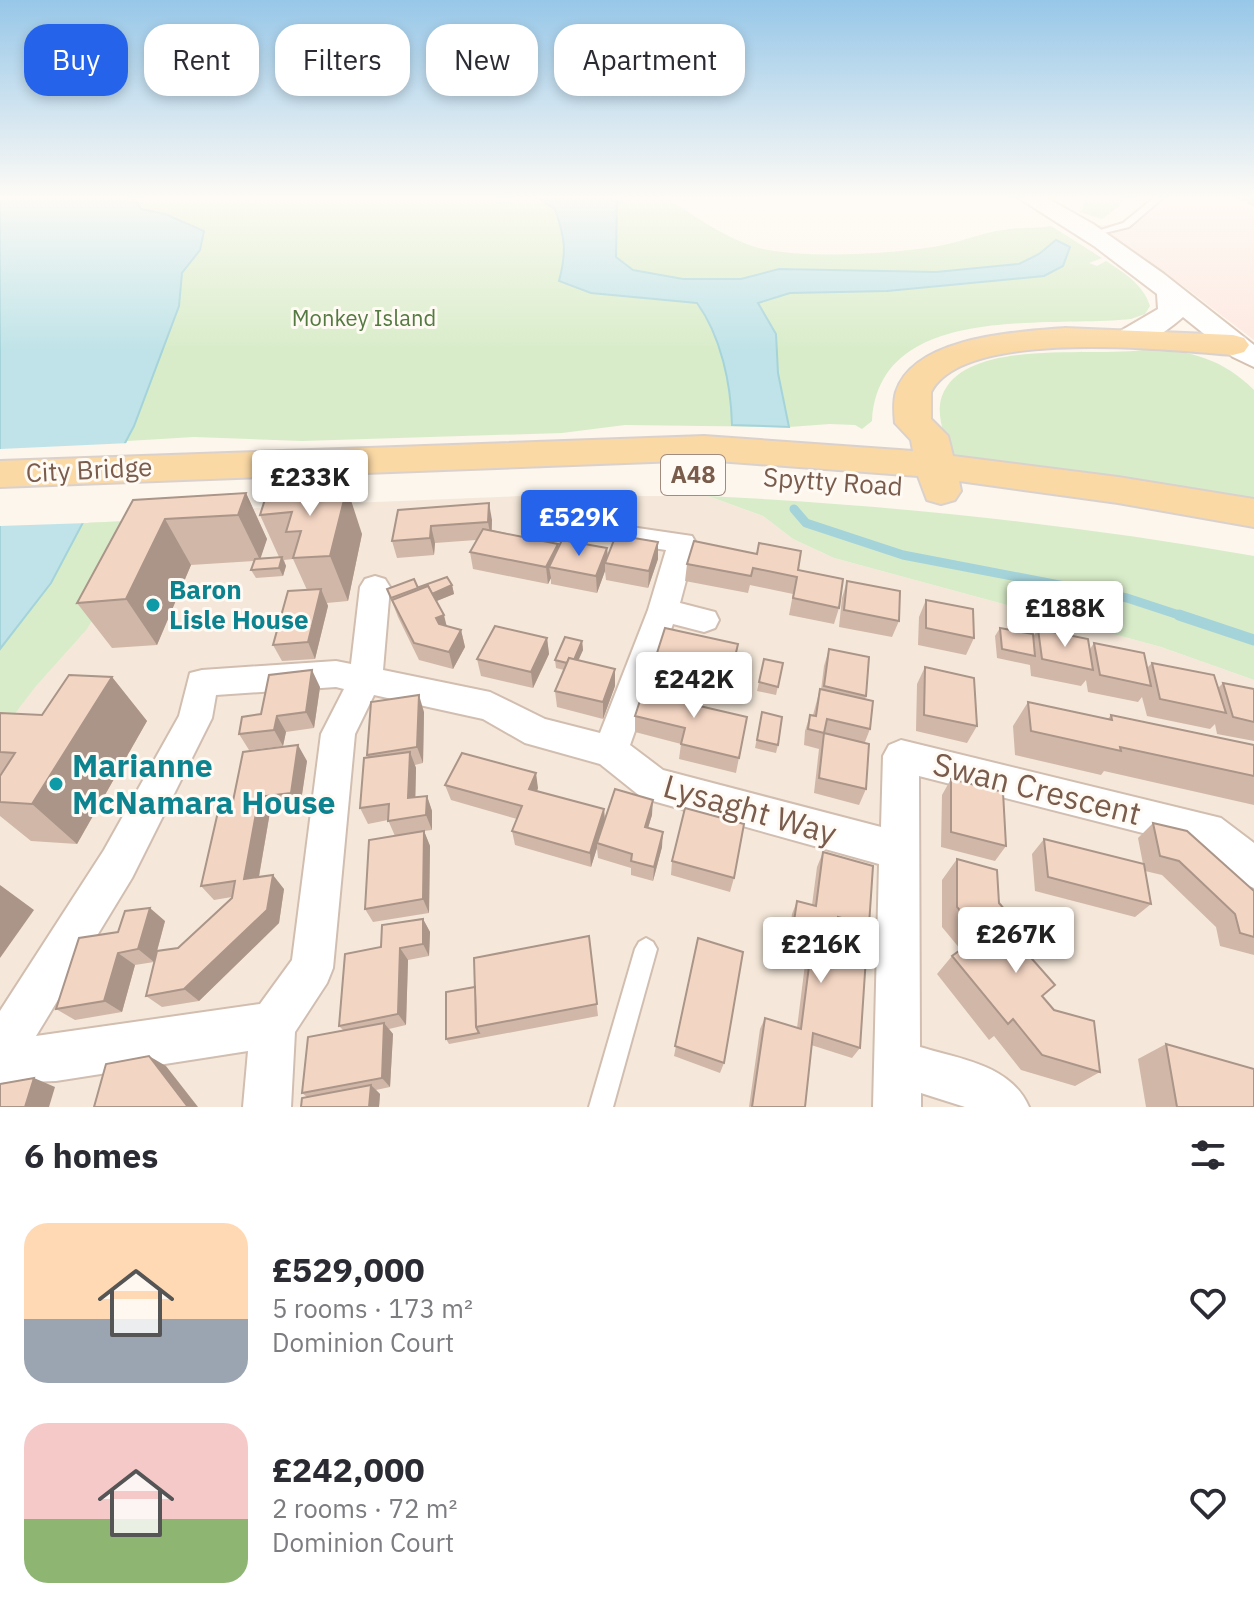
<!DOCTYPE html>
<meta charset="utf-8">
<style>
:root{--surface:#fff;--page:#f2f2f3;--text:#2b2b33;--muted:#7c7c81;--accent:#2563eb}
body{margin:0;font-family:"IBM Plex Sans",sans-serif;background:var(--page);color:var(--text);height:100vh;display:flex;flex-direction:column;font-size:30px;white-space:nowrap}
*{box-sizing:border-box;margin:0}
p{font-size:26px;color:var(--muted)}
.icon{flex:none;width:44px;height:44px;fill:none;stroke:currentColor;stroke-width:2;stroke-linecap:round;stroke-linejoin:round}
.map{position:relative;height:1107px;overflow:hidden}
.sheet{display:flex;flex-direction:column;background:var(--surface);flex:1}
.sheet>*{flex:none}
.banner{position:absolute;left:24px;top:24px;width:800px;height:72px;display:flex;gap:16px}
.price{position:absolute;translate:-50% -68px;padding:0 18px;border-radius:8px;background:#fff;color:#222;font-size:26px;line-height:52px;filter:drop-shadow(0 2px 4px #0008)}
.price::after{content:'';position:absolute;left:50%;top:48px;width:24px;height:18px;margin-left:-12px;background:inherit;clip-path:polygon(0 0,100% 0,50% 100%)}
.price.active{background:var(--accent);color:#fff}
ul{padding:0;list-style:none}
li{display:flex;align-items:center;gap:24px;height:200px;padding:0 24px}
li span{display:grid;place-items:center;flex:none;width:224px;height:160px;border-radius:24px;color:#555}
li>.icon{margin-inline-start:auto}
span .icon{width:96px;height:96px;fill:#fffc;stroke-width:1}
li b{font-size:34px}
h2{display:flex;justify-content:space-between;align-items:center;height:96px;padding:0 24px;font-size:34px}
.chip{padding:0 28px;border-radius:24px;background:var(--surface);box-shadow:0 4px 12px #0003;font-size:28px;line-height:72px}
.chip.active{background:var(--accent);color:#fff}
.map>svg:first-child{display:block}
</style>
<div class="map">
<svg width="1254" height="1107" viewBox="0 0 1254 1107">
<rect width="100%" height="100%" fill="#fdf6ec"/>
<path fill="#f5e8da" d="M520,496H708L763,516L793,539L834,558L1161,647L1254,680V1107H0V649L83,523L150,520L277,506Z"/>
<path fill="#fde8e0" d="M1151,197H1254V340L1182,285L1090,226L1124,223Z"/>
<g fill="#d8ecc9">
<path d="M0,197H665C693,215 723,237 755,247C800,260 898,254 944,245C963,241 982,233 1003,230C1019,227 1034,229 1051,226L1102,258L1089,263L1097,266L1106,261C1123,272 1144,285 1150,306L1145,314L1131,319C1048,328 879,301 872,421L862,429L855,425L830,424L789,427L625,425L562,433L302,441L194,437L127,441L83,523L150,520L87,629L36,686L0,733Z"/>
<path d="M1080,197H1131L1102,219L1079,212L1084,208Z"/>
<path d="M1149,349C1191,350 1224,360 1254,390V503L950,456C946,438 935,415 942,396C965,335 1098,359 1149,349Z"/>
<path d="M708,496C891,505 1073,524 1254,556V680L1161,647L834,558L793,539L763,516Z"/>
</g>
<g fill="#bfe3e8" stroke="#a5d3da" stroke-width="2">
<path d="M0,197H133L141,209L165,214L204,231L200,250L182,273L179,306L134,426L51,583L0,649Z"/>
<path d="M536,197H617L616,257L633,270L683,279H741L779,269L936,272L1019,264L1039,254L1056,240L1070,247L1063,266L1044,276L887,291L790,293L758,303L776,334L778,373L789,427L732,425C731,384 721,336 697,303L591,293L559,281C567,251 565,238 555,209Z"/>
</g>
<path fill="#fdf6ec" d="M130,443L88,523L0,526V449Z"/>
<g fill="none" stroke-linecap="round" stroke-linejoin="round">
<path stroke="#a5d3da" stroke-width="9" d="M794,509L806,523L903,555L1127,598L1185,617"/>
<path stroke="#a5d3da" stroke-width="11" d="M1179,615L1254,640"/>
<defs>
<g id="lane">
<path d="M1155,197H1164L1129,227L1092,236L1088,234L1123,223Z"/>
<path d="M646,938L653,942L657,949L613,1107H589L635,949L639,942Z"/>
</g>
<path id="street" d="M624,526L692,536L696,543L680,603L715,612L719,620L715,628L704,632L673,624L630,745L663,770L881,827L883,756L889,745L901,740L1221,818L1254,843V888L1240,882L1198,847L919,776L920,1047C960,1059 1011,1065 1029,1107H965L921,1093V1107H873L879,864L653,801L640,796L600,764L525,743L483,719L374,695L355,734L333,968L327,983L295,1032L291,1107H243L248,1051L56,1081L0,1083V1011L104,850L179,716L190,673L202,670L336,661L351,664L360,587L365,579L375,576L385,579L390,587L383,670L490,692L545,719L600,733L648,610L666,550L614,542L610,535L614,528ZM336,687L344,689L321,734L292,960L260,1004L36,1036L132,878L212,718L216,695Z"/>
<path id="secondary" d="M1017,197H1045L1093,224L1164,274L1254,345V367L1233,357L1183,317C1166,332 1140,351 1117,345L1113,339L1117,333L1158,309L1157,294L1094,246Z"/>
<path id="primary" d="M1065,328L1233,335L1244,338L1249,345L1244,352L1233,355C1170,350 964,327 931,392V419L948,436L953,456L1118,477L1254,499V527L1118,503L959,481L961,491L955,500L941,504L927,500L918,476L704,460L0,487V461L704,436L913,451L911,440L895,423C894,413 893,402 896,392C914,336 1018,332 1065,328Z"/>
</defs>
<use href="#lane" stroke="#d1beb0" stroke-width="4"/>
<use href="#street" stroke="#d1beb0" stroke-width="4"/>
<use href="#secondary" stroke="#d6c0b0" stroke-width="4"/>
<use href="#primary" stroke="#dad1cd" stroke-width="4"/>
<use href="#lane" fill="#fff" fill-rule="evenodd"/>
<use href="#street" fill="#fff" fill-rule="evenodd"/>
<use href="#secondary" fill="#fff" fill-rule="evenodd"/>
<use href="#primary" fill="#fbd9a5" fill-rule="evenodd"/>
</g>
<g fill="#d1b7a8">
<path d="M1232,197H1254V206L1247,204L1248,202Z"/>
<path d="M246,493L267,539L260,558L279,557L260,515L267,493L362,534L348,601L327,603L328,606L315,659L282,661L273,645L307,590L293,559L284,560L286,566L283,576L256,578L251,570L254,561L191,565L157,645L112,648L77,603L133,500Z"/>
<path d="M398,510L492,520V530L558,544V548H607L608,556L658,542V559L648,588L606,580L605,571L597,593L551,584V578L548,584L473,569L470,552L476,540L435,543L434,555L397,558L392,541Z"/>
<path d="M687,564L798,570L839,608L834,624L789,615L793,594L750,585L748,593L685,581Z"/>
<path d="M847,581L899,621L892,637L839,627L842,598Z"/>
<path d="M452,585L454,594L436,601L447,626L461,630L465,647L453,669L419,660L398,617L387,589H419Z"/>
<path d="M926,600L974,638L966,655L918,645L919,617Z"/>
<path d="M1000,628L1033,637L1038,629L1090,649L1094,643L1147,668L1152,663L1218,688L1223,683L1254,689V741L1217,734L1215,724L1210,729L1147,716L1142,697L1138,702L1088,692L1086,680L1081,686L1031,676L1030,665L997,658L995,636Z"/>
<path d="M547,638L549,654L533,688L481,676L477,659Z"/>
<path d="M582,641L583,650L578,661L615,669V686L603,719L557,707L555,691L564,670L556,668L555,660Z"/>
<path d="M738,644L729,686L656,670L657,653Z"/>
<path d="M829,649L866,696L865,700L870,729L865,742L866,789L859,805L814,793L819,749L824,736L819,749L804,745L805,731L810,715H813L820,689L821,690L824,666Z"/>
<path d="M764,659L783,663L776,695L757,691Z"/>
<path d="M925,667L977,726L967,743L916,731L917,684Z"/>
<path d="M112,677L147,721L77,844L31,841L0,816V713L42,715Z"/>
<path d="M320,687L314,728L286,732L283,746L249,750L239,734L261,714Z"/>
<path d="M694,694L693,705L747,717L736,773L679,759L681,744L635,732V716Z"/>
<path d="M1028,702L1108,719L1111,715L1254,745V805L1104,771L1101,775L1015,755L1013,726Z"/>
<path d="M424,712L423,763L415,765L416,768L415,798L427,796L432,811V830L424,831L430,846L429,913L373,922L365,909L395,836L388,820L368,824L360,808L368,758L367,755Z"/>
<path d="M762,712L778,745L776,753L755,748Z"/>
<path d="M307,761L300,808L270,812L259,877L284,889L279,923L199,1001L162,1007L146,996L154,962L135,965L122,1012L75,1020L56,1009L118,932L165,921L157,951L178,948L232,897L214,900L201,886L233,801Z"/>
<path d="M951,779L1006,846L995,861L941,847L942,795Z"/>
<path d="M445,785L538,788L537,791L604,809L605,820L652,815L648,828L662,847L653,881L631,875V868L598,858L597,848L591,867L515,845L512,831L517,819L451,800Z"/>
<path d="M1153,823L1254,891V955L1220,946L1216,927L1162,875L1145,871L1151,904L1135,917L1035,891L1032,854L1044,839L1143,864L1138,838Z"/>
<path d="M823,852L869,925L861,938L836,931L860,1048L852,1058L811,1045L805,1107H749L760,1029L765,1018L797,1028L808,940L789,935L792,914L797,901L812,905L817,867Z"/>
<path d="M957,859L999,903L1003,926L1042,996L1100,1072L1075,1086L1021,1070L994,1036L989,1040L937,974L952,956L961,950L942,927V880Z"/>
<path d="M672,861L734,878L730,892L671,875Z"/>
<path d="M423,919L430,932L429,956L408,960L406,1025L389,1029L393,1034L390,1087L376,1090L380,1094L379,1107H301L307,1097L302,1093L343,1030L339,1026L381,947Z"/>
<path d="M589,936L598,1016L449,1044L446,1039L475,987Z"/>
<path d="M698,938L724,1063L720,1073L674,1056Z"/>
<path d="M1166,1044L1254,1107H1146L1138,1059Z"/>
</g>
<g fill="#aa9588">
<path d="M347,488L362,534L348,601L330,556Z"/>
<path d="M246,493L267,539L260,560L238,515Z"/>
<path d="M489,503L492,520L491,539L488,522Z"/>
<path d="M165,519L191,565L157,645L126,599Z"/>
<path d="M431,526L435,543L434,555L430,538Z"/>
<path d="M658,542V559L648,588L649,571Z"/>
<path d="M558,544L559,561L549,567L551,578L548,584L546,567Z"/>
<path d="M607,548L608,563H605V571L597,593L596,576Z"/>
<path d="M282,557L286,566L283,576L279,568Z"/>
<path d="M452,585L454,594L427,605L425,597Z"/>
<path d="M321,589L328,606L315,659L308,642Z"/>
<path d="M444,615L448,632L440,635L436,618Z"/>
<path d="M461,630L465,647L453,669L449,652Z"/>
<path d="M547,638L549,654L533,688L531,672Z"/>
<path d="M582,641L583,650L573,672V664Z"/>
<path d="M615,669V686L603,719V702Z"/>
<path d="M312,670L320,687L314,728L306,712Z"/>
<path d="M112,677L147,721L77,844L32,804Z"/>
<path d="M419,695L424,712L423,763L417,747Z"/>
<path d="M277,716L286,732L283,746L274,730Z"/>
<path d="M298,745L307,761L300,808L291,793Z"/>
<path d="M410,752L416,768L415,814L408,798Z"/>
<path d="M536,773L538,788L532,804L529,789Z"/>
<path d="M427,796L432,811V830L426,815Z"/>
<path d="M259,797L270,812L256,893L244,879Z"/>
<path d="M653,800L652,815L644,841L645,827Z"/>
<path d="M604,809L605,824L597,843V848L591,867L590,853Z"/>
<path d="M424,831L430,846L429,913L423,899Z"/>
<path d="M663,832L662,847L653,881L654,867Z"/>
<path d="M273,875L284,889L279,923L199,1001L184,989Z"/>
<path d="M0,885L34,910L0,958Z"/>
<path d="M150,908L165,921L154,962L138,949Z"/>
<path d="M423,919L430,932L429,956L423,944Z"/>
<path d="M400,948L408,960L406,1025L398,1014Z"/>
<path d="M118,953L135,965L122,1012L104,1001Z"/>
<path d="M384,1023L393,1034L390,1087L382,1078Z"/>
<path d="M149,1056L166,1066L198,1107H188Z"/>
<path d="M34,1078L55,1087L49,1107H25Z"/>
<path d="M371,1085L380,1094L379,1107H369Z"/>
</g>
<g fill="#f3d5c3" stroke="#aa9588" stroke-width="2">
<path d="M347,488L330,556L293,558L301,531L286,532L292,512L260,515L267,493Z"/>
<path d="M246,493L238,515L165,519L126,599L77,603L133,500Z"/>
<path d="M489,503L488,522L431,526L430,538L392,541L398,510Z"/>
<path d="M483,529L558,544L546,567L470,552Z"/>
<path d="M616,535L658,542L649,571L605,563Z"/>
<path d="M562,540L607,548L596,576L549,567Z"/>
<path d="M694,541L757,554L759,543L801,551L798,570L843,579L839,608L793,598L797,577L753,568L751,576L687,564Z"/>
<path d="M282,557L279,568L251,570L255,559Z"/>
<path d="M447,577L452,585L432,594L428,586L420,589L419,587Z"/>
<path d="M414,579L418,588L391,598L387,589Z"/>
<path d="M847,581L900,591L899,621L844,610Z"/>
<path d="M428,586L444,615L436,618L439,624L461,630L449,652L414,643L392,600Z"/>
<path d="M321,589L308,642L273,645L288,591Z"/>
<path d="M926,600L973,609L974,638L926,628Z"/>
<path d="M495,626L547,638L531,672L477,659Z"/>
<path d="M665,628L738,644L732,670L657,653Z"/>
<path d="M1000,628L1033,634L1035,656L1002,649Z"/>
<path d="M1038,629L1088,639L1093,670L1042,659Z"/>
<path d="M565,637L582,641L574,660L569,658L567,663L555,660Z"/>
<path d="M1094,643L1144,653L1151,686L1100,675Z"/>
<path d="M829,649L869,657L866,696L824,686Z"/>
<path d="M569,658L615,669L603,702L555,691Z"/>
<path d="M764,659L783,663L778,687L759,682Z"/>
<path d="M1152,663L1214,675L1226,713L1160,699Z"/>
<path d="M925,667L974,678L977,726L924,715Z"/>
<path d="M312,670L306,712L277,716L274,730L239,734L242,717L261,714L269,675Z"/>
<path d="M69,675L112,677L32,804L0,802V776L15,753L0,752V713L42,715Z"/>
<path d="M646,682L694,694L691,704L747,717L739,758L681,744L685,728L635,716Z"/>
<path d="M1223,683L1254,689V722L1233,717Z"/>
<path d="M820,689L873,701L870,729L827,719L824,733L808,729L810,715L816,716Z"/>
<path d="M419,695L417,747L367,755L371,702Z"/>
<path d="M1028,702L1112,720L1111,715L1254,745V776L1120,747L1121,751L1031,731Z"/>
<path d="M762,712L782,717L778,745L757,740Z"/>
<path d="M824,733L869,744L866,789L819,778Z"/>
<path d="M298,745L291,793L259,797L244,879L273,875L267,910L184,989L146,996L157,951L178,948L232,898L235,881L201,886L220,803L233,801L243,752Z"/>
<path d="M410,752L408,798L427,796L426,815L388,821L389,804L360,808L364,758Z"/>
<path d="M462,753L536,773L529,789L604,809L590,853L512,831L522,806L445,785Z"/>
<path d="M951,779L1003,792L1006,846L951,832Z"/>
<path d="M615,789L653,800L645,827L663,832L654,867L631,861L632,854L597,843Z"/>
<path d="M685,808L744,824L734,878L672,861Z"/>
<path d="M1153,823L1187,831L1254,891V937L1240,933L1235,914L1179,861L1160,856Z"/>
<path d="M424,831L423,899L365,909L369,840Z"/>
<path d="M1044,839L1144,864L1151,904L1048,877Z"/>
<path d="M823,852L873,866L869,925L838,917L836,933L867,942L860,1048L813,1033L805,1107H752L765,1018L801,1029L814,927L794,921L797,901L816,906Z"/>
<path d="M957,859L997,870L999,903L1011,917L1002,925L1055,985L1042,996L1054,1010L1094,1021L1100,1072L1042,1055L1013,1019L1008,1024L952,956L981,935L957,907Z"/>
<path d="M150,908L138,949L118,953L104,1001L56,1009L79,938L118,932L125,911Z"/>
<path d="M423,919V944L400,948L398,1014L339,1026L345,954L381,947L382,925Z"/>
<path d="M589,936L597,1004L476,1027L474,958Z"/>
<path d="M698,938L743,952L724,1063L675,1046Z"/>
<path d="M475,987L476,1027L479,1033L446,1039V992Z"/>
<path d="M384,1023L382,1078L302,1093L308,1037Z"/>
<path d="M1166,1044L1254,1069V1107H1177Z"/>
<path d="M149,1056L188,1107H94L106,1064Z"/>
<path d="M34,1078L25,1107H0V1084Z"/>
<path d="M371,1085L369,1107H301L302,1098Z"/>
</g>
<linearGradient id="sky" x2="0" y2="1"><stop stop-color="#97c7e8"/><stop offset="0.56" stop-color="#fefbf6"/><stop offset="1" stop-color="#fefbf6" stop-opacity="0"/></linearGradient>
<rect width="1254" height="352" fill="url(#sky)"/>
<g fill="#0f9aa8" stroke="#fffaf3" stroke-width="3">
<circle cx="153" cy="605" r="8"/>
<circle cx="56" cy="784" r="8"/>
</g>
<g text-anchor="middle" stroke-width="6" stroke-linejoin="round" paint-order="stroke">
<g font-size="22" fill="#537a41" stroke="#fffaf3">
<text x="364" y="326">Monkey Island</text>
</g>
<rect fill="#fffaf3" stroke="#a28b7f" stroke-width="2" x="661" y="455" width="64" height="40" rx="6"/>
<g font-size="24" font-weight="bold" fill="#7a5c4d">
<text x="693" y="483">A48</text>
</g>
<g font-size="26" fill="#7a5c4d" stroke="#fffaf3">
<text transform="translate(89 470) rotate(-3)" y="9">City Bridge</text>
<text transform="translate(833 482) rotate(4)" y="9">Spytty Road</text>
</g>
<g font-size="26" font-weight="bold" fill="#0d838f" stroke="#fffaf3" text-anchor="start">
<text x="169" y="599">Baron<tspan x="169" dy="30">Lisle House</tspan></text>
</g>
<g font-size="32" font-weight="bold" fill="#0d838f" stroke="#fffaf3" text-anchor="start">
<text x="72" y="777">Marianne<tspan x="72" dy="37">McNamara House</tspan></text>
</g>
<g font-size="32" fill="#7a5c4d" stroke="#fffaf3">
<text transform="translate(1037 789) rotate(14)" y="11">Swan Crescent</text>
<text transform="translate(750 810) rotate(16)" y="11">Lysaght Way</text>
</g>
</g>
</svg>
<b class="price" style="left:310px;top:518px">£233K</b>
<b class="price active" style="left:579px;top:558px">£529K</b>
<b class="price" style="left:1065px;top:649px">£188K</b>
<b class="price" style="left:694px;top:720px">£242K</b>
<b class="price" style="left:1016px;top:975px">£267K</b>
<b class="price" style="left:821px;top:985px">£216K</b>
<div class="banner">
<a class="chip active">Buy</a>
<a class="chip">Rent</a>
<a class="chip">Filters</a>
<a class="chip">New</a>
<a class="chip">Apartment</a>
</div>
</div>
<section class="sheet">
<h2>6 homes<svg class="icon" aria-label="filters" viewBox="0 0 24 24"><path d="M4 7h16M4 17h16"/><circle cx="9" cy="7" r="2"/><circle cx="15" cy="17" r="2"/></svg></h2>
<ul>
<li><span style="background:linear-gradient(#ffd9b3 60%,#9aa5b1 0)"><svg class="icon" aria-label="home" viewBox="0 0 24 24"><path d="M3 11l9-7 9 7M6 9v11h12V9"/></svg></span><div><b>£529,000</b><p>5 rooms · 173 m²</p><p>Dominion Court</p></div><svg class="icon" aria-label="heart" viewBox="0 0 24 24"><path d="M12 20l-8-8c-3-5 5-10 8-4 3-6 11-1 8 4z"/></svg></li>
<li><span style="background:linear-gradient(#f6c9c9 60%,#8fb573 0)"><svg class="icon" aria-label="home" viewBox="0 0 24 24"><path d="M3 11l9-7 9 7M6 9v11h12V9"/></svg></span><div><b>£242,000</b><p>2 rooms · 72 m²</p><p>Dominion Court</p></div><svg class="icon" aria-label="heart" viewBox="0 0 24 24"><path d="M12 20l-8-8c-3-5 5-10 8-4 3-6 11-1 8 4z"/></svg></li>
</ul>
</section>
